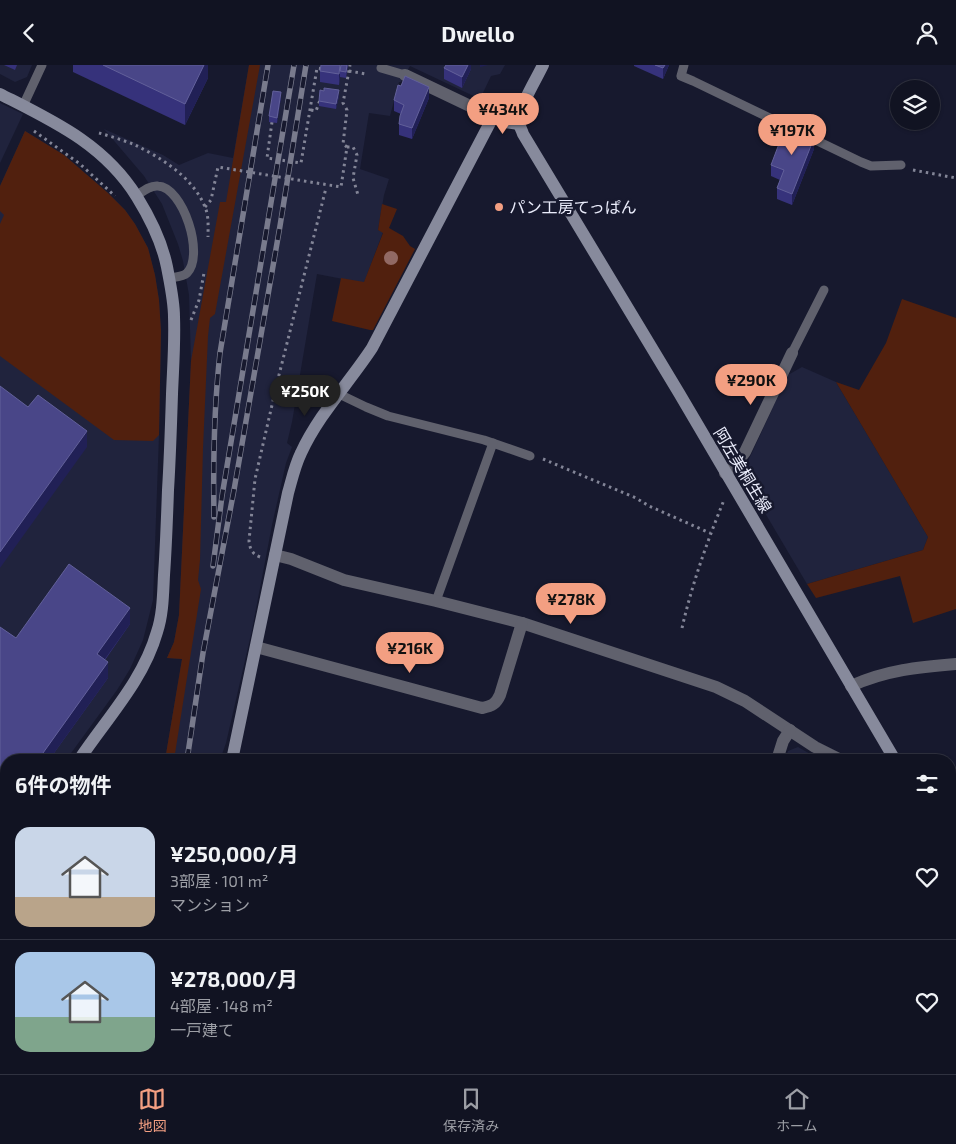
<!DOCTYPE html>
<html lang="ja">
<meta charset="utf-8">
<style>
:root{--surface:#111322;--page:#1e202f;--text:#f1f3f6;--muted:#9c9ea5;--line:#303240;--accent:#f39f82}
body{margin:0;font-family:"Exo 2","Noto Sans JP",sans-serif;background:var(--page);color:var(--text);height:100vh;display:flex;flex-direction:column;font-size:19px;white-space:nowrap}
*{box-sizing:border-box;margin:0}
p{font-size:16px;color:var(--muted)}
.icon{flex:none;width:28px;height:28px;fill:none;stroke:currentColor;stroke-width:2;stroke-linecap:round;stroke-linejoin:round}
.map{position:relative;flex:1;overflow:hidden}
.panel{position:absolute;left:0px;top:689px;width:956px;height:321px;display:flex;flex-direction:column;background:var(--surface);border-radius:20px 20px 0 0;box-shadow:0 1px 4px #0004,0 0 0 1px var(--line)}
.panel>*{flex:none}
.fabs{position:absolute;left:890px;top:15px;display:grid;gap:10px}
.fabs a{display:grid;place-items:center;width:50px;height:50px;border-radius:50%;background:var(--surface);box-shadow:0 1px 4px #0004,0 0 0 1px var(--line);font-size:25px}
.price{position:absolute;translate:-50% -42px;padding:0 11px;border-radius:18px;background:var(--accent);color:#111;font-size:16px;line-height:32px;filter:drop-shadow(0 1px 2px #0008)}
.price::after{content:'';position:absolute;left:50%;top:30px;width:15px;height:11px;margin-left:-8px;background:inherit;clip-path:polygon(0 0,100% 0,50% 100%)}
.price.selected{background:#222;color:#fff}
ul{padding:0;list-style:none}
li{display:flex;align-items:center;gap:15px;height:125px;padding:0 15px}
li+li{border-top:1px solid var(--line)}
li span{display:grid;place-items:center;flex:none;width:140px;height:100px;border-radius:15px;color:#555}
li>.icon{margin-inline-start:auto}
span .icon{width:60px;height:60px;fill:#fffc;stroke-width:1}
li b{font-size:21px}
h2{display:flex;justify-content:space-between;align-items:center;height:60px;padding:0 15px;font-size:21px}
header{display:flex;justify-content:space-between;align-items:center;height:65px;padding:0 15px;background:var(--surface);font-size:22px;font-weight:700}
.tabs{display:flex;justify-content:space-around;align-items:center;height:70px;border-top:1px solid var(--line);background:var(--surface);font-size:14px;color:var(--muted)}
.tabs a{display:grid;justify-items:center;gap:2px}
.tabs .selected{color:var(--accent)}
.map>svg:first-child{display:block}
</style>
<header><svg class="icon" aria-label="back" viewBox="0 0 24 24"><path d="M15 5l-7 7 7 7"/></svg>Dwello<svg class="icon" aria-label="person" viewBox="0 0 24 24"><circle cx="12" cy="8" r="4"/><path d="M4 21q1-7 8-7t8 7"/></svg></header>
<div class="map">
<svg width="956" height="1009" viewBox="0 0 956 1009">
<rect width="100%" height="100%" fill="#17192e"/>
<g fill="#20233d">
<path d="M0,0H32L27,12L15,17L0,9Z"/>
<path d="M249,0H505L500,9L491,11L480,34L410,1L401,17H399L390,51L369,48L360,104L389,114L384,130L378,165L383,167L364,218L317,209L292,357L287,378L292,382L286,398L272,460L252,565L226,678L220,695H165L182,594L167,593L174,577L179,550L191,296L189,230L183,196L178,179L162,139L144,111L104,64L163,90L179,100L208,88L233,93Z"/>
<path d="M0,38L23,49L0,98Z"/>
<path d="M25,66L64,90L108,128L125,145L135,159L148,183L155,210L159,235L161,266L159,370L153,535L143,575L130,604L117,625L66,695H6V765H0V121Z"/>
<path d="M802,302L836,317L928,472L923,485L807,519L742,409L788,310Z"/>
<path d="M798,682L819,694L822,695H785L788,686Z"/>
<path d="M105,1004H177L176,1009H104Z"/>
</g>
<g fill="#51200e">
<path d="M249,0H260L215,249L210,253L208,271L203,383L200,495L198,515L201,524L174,695H165L182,594L167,593L174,577L179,550L191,296L220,137H226Z"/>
<path d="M25,66L64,90L108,128L125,145L135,159L148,183L155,210L159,235L161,266L159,370L153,376L114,375L0,291V159L4,150L0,146V121Z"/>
<path d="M382,139L397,144L389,163L403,171L410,181L415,184L373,265H370L332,256L341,213L364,217L383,168L378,165Z"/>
<path d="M902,234L956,253V544L913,558L900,511L816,533L807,519L923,485L928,472L836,317L859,325L886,278Z"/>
</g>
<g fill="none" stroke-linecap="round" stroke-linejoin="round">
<path stroke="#5a494b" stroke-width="5.5" d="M73,1007L81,1004"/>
<g stroke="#838597" stroke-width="3" stroke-dasharray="2.5 4" stroke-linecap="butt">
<path d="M349,6L366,9"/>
<path d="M311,45L316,46L320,35"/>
<path d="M272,57L267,93L301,98L317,3L323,4"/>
<path d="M34,66L80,99L115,131"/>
<path d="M99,68C110,71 122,75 133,79C160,92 193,112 205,142C209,151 208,162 208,172"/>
<path d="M347,82H353L357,90L353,113L358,130"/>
<path d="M913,105L956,113"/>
<path d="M205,142L211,135L218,102L341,122L347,82L343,79L347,45L343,38L350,0"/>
<path d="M191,255L199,235L204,208"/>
<path d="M543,394L636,433L649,441L710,468"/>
<path d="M260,492C252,489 250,484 249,476L255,414L278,314L326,123"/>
<path d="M682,563C692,519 707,477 724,435"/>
<path d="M660,1004L667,1006"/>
<path d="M185,1009L186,1004"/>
</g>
<g stroke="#60616d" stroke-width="9">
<path d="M684,0L681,11L693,16L861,97L871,101L901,100"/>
<path d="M381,3L405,10"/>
<path d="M23,41L42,0"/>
<path d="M136,131C142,127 150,120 158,121C183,122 205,190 187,208C183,212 175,212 169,213"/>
<path d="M792,288L824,225"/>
<path d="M339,329L366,342L388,351L484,375L530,391"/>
<path d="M436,536L493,378"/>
<path d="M0,770L6,771"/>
<path d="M901,1009L904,1004"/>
</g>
<g stroke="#60616d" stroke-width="12">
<path d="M405,10L493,52"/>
<path d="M725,408L734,401L745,387L792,288"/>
<path d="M275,490L291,494L344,515L436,536L522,558L716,622L745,636L815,682L841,695"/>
<path d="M256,582L482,643C492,641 496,639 500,630L522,558"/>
<path d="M851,621C886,605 919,602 956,599"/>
<path d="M777,695L783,676L790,665"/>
<path d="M950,746L956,747"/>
<path d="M950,994L956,997"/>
<path d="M680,1009L682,1004"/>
</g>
<g stroke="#878a9c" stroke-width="12">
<path d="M543,0C536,15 519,41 519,57C519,61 522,65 523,69L679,328L895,695"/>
<path d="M0,29C53,56 104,79 137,132C150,153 162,177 167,202C170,218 174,236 174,252C175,278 173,303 172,329C171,361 170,393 168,425C167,454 166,482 164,510C163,529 163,549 157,567C143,616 107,653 79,695"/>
<path d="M232,695L288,428C292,414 295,400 301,388C319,349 349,318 372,283L493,52L504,57L519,59"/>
<path d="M950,785L956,795"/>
<path d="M0,842L6,841"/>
</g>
<defs>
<g id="rail">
<path d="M214,452C213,397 214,342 220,288L268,0"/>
<path d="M213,501L222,431L294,0"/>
<path d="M187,695L203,588L234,425L280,161L306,0"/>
<path d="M135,1009L136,1004"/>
</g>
</defs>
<use href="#rail" stroke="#797b8d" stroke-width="5.5"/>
<use href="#rail" stroke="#17192e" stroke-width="4" stroke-dasharray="11" stroke-linecap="butt"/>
</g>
<circle fill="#916964" cx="391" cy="193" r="7"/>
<g fill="#36327b">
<path d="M4,0H17L15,5Z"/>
<path d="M73,0H208V13L185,60L73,7Z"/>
<path d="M348,0L346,13L340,12L339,20L320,17V6Z"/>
<path d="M471,0V4L462,23L444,14V3Z"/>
<path d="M634,0H669L663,14L634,1Z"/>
<path d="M401,21L429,33L412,74L399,70V59L401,49L394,46V35Z"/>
<path d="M339,31L336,44L319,41V36Z"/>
<path d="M281,32L277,58L269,57V51Z"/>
<path d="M807,71L814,84L792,140L777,134V123L780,115L771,111V100Z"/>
<path d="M130,559L105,595L108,613L49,695H6V742L0,738V562L16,573Z"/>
</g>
<g fill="#212056">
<path d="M204,0H208V13L185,60V39Z"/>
<path d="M340,0V12L339,20V9Z"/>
<path d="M468,0H471V4L462,23V12Z"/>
<path d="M480,0H488L480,2Z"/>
<path d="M665,0H669L663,14V3Z"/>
<path d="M429,22V33L412,74V63Z"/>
<path d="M339,25V31L336,44V39Z"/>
<path d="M281,27V32L277,58V53Z"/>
<path d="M814,73V84L792,140V129Z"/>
<path d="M87,366V382L0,503V487Z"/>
<path d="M130,543V559L97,605V589Z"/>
<path d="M108,597V613L49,695H38Z"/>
</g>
<g fill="#494688" stroke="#62609a">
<path d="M103,0H204L185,39Z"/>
<path d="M321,0H340L339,9L320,6Z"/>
<path d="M341,0H347L346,7L340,6Z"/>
<path d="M446,0H468L462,12L444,3Z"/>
<path d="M655,0H665L663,3Z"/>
<path d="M405,11L429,22L412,63L399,59L400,51L404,40L394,35L398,20L401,21Z"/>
<path d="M324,23L339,25L336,39L319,36L320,25L324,26Z"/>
<path d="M273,26L281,27L277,53L269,51Z"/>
<path d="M793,59L807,65L805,70L814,73L792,129L777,123L784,105L771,100L785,63L790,65Z"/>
<path d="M0,321L28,342L38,330L87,366L0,487Z"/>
<path d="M69,499L130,543L97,589L108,597L38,695H6V726L0,722V562L16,573Z"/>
</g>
<circle fill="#f39f82" stroke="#17192e" stroke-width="2" cx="499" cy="142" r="5"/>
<g text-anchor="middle" stroke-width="5" stroke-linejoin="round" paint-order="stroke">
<g font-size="16" fill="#eaecfb" stroke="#17192e" text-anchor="start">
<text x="509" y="148">パン工房てっぱん</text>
</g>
<g font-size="16" fill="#eaecfb" stroke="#17192e">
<text transform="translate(743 405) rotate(59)" y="6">阿左美桐生線</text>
</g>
</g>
</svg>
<div class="fabs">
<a><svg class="icon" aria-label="layers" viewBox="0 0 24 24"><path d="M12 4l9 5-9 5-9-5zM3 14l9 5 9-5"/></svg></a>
</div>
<b class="price" style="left:503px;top:70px">¥434K</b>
<b class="price" style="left:792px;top:91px">¥197K</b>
<b class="price" style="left:751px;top:341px">¥290K</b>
<b class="price selected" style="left:305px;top:352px">¥250K</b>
<b class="price" style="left:571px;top:560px">¥278K</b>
<b class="price" style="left:410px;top:609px">¥216K</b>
<section class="panel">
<h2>6件の物件<svg class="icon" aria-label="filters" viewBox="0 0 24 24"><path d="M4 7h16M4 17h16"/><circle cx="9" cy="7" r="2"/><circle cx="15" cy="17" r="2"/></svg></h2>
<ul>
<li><span style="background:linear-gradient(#c9d6e8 70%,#b9a48a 0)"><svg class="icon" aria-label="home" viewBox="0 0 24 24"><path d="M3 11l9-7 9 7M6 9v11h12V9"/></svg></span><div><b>¥250,000/月</b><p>3部屋 · 101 m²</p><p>マンション</p></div><svg class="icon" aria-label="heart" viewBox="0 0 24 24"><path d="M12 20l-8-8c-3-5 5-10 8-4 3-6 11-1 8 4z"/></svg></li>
<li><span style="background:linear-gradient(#a9c7e8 65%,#7fa58c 0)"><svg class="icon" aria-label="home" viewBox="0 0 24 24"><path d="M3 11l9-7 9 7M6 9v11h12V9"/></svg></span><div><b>¥278,000/月</b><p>4部屋 · 148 m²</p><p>一戸建て</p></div><svg class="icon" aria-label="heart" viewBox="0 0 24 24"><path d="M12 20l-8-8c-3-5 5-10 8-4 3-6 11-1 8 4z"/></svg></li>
</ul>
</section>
</div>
<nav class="tabs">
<a class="selected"><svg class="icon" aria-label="map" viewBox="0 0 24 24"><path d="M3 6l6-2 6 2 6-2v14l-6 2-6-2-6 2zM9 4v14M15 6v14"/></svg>地図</a>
<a><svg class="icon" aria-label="saved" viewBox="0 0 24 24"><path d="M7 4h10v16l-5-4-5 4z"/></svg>保存済み</a>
<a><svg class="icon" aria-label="home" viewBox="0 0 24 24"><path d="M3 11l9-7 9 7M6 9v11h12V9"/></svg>ホーム</a>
</nav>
